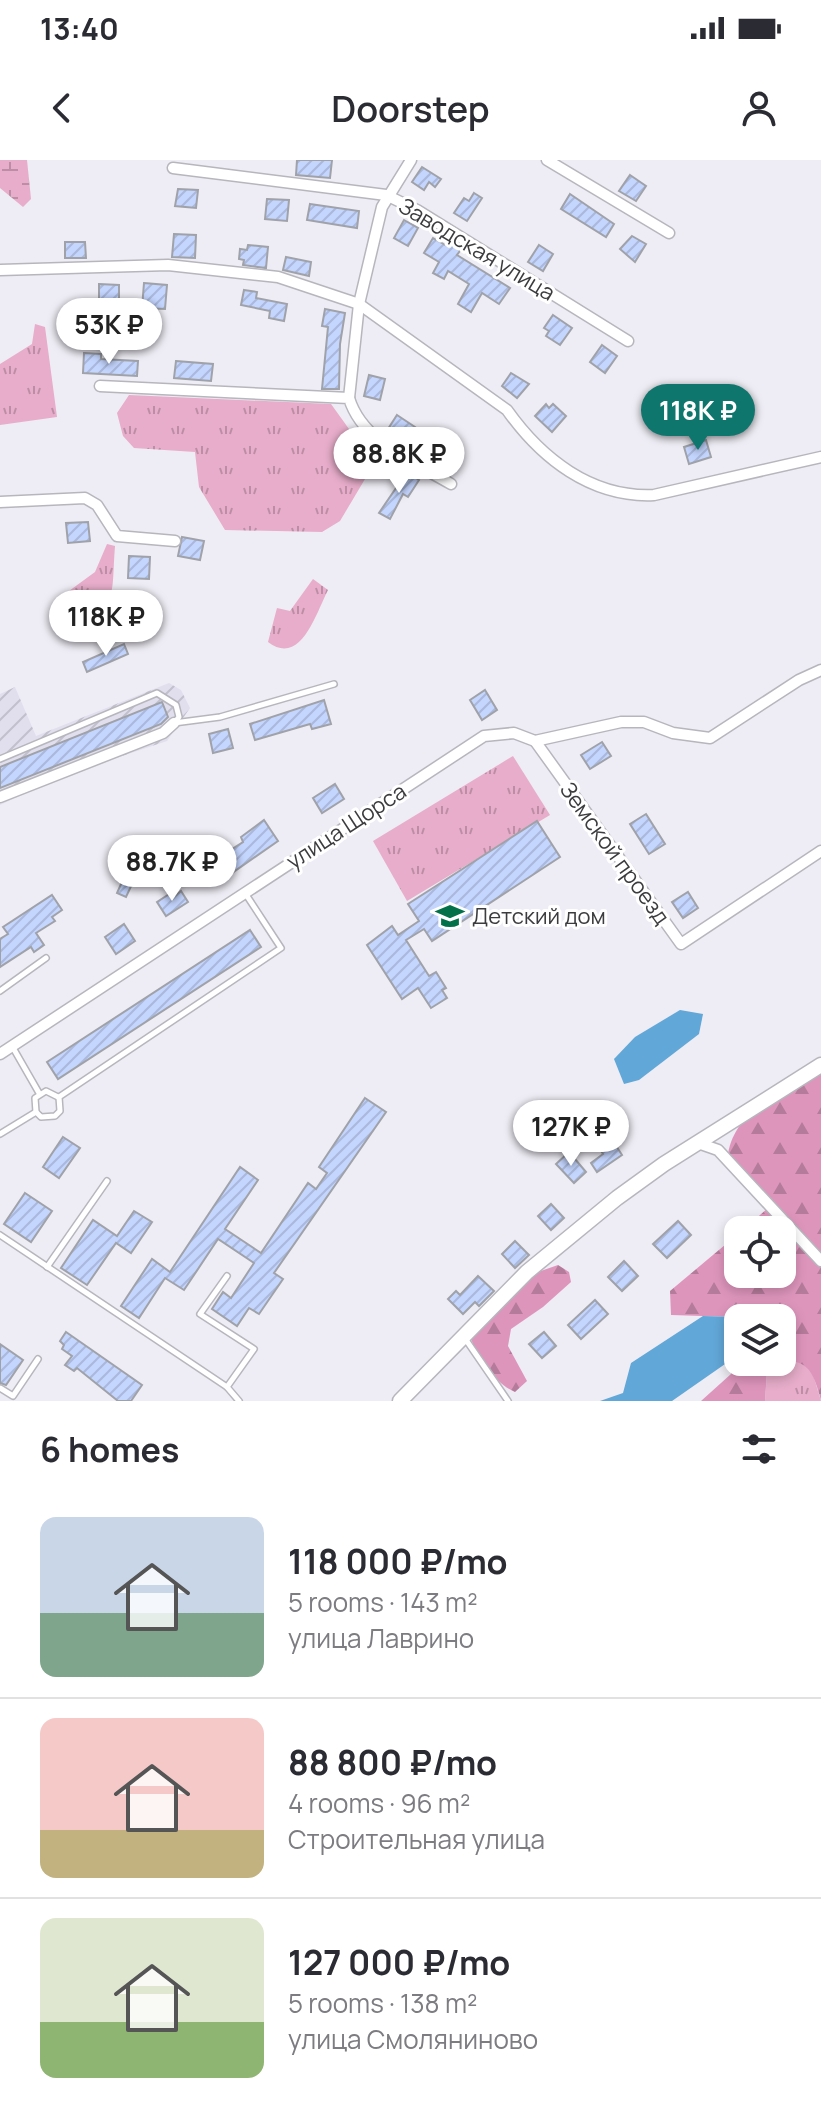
<!DOCTYPE html>
<meta charset="utf-8">
<style>
:root{--surface:#fff;--page:#f2f2f3;--text:#2b2b33;--muted:#7c7c81;--line:#e1e1e2;--accent:#0f766e}
body{margin:0;font-family:Manrope,sans-serif;background:var(--page);color:var(--text);height:100vh;display:flex;flex-direction:column;font-size:30px;white-space:nowrap}
*{box-sizing:border-box;margin:0}
p{font-size:26px;color:var(--muted)}
.icon{flex:none;width:44px;height:44px;fill:none;stroke:currentColor;stroke-width:2;stroke-linecap:round;stroke-linejoin:round}
.map{position:relative;height:1241px;overflow:hidden}
.details{display:flex;flex-direction:column;background:var(--surface);flex:1}
.details>*{flex:none}
.controls{position:absolute;left:724px;top:1056px;display:grid;gap:16px}
.controls a{display:grid;place-items:center;width:72px;height:72px;border-radius:16px;background:var(--surface);box-shadow:0 4px 12px #0003;font-size:40px}
.price{position:absolute;translate:-50% -68px;padding:0 18px;border-radius:28px;background:#fff;color:#222;font-size:26px;line-height:52px;filter:drop-shadow(0 2px 4px #0008)}
.price::after{content:'';position:absolute;left:50%;top:48px;width:24px;height:18px;margin-left:-12px;background:inherit;clip-path:polygon(0 0,100% 0,50% 100%)}
.price.current{background:var(--accent);color:#fff}
ul{padding:0;list-style:none}
li{display:flex;align-items:center;gap:24px;height:200px;padding:0 40px}
li+li{border-top:2px solid var(--line)}
li span{display:grid;place-items:center;flex:none;width:224px;height:160px;border-radius:16px;color:#555}
li>.icon{margin-inline-start:auto}
span .icon{width:96px;height:96px;fill:#fffc;stroke-width:1}
li b{font-size:34px}
h2{display:flex;justify-content:space-between;align-items:center;height:96px;padding:0 40px;font-size:34px}
.status{display:flex;justify-content:space-between;align-items:center;height:56px;padding:0 40px;background:var(--surface);direction:ltr}
.status svg{height:22px;fill:currentColor}
header{display:flex;justify-content:space-between;align-items:center;height:104px;padding:0 40px;background:var(--surface);font-size:36px;font-weight:600}
.map>svg:first-child{display:block}
</style>
<div class="status"><b>13:40</b><svg viewBox="0 0 49 12"><path d="M0 12V9h3v3zM5 12V6h3v6zM10 12V3h3v9zM15 12V0h3v12zM26 1h20v11H26zM47 4h2v5h-2z"/></svg></div>
<header><svg class="icon" aria-label="back" viewBox="0 0 24 24"><path d="M15 5l-7 7 7 7"/></svg>Doorstep<svg class="icon" aria-label="person" viewBox="0 0 24 24"><circle cx="12" cy="8" r="4"/><path d="M4 21q1-7 8-7t8 7"/></svg></header>
<div class="map">
<svg width="821" height="1241" viewBox="0 0 821 1241">
<defs>
<pattern id="industrial-furrows" width="10" height="10" patternUnits="userSpaceOnUse" patternTransform="scale(2)"><rect width="10" height="10" fill="#e1dfed"/><path d="M-1 1l2-2M0 10L10 0M9 11l2-2" fill="none" stroke="#c2c0cc"/></pattern>
<pattern id="grass-tufts" width="24" height="20" patternUnits="userSpaceOnUse" patternTransform="scale(2)"><rect width="24" height="20" fill="#e7adca"/><path d="M3 7l-1-3M5 7V3M7 7l1-3M15 17l-1-3M17 17v-4M19 17l1-3" fill="none" stroke="#bc8ea5"/></pattern>
<pattern id="forest-firs" width="22" height="20" patternUnits="userSpaceOnUse" patternTransform="scale(2)"><rect width="22" height="20" fill="#de95bc"/><path d="M5 1l3.5 6h-7zM16 11l3.5 6h-7z" fill="#b57b9a"/></pattern>
<pattern id="wetland-marsh" width="20" height="14" patternUnits="userSpaceOnUse" patternTransform="scale(2)"><rect width="20" height="14" fill="#e7adca"/><path d="M1 5h8M5 5V1M11 12h8M15 12V8" fill="none" stroke="#bc8ea5"/></pattern>
<pattern id="building-hatch" width="6" height="6" patternUnits="userSpaceOnUse" patternTransform="scale(2)"><rect width="6" height="6" fill="#c4d5fe"/><path d="M-1 1l2-2M0 6l6-6M5 7l2-2" fill="none" stroke="#a9b8db"/></pattern>
</defs>
<rect width="100%" height="100%" fill="#eeecf4"/>
<path fill="url(#industrial-furrows)" d="M169,523L181,530L190,548L167,581L62,616L0,645V534L15,527L36,576Z"/>
<g fill="url(#grass-tufts)">
<path d="M35,164L45,167L57,257L0,265V204L32,184Z"/>
<path d="M129,235L331,244L362,287L368,314L340,361L322,372L225,370L199,327L195,292L134,288L123,276L117,253Z"/>
<path d="M107,384L115,386C111,434 120,450 69,468L58,439L95,412Z"/>
<path d="M313,419L328,430C316,453 301,507 268,482L277,448L290,451Z"/>
<path d="M513,596L550,655L407,741L373,681Z"/>
<path d="M798,1200L812,1211L821,1241H765L767,1211L779,1202Z"/>
</g>
<g fill="url(#forest-firs)">
<path d="M821,910V1240C814,1216 810,1199 782,1201V1158H738V1161L734,1157L671,1155L670,1131L738,1074V1114H782V1070H743L769,1047L728,994C736,948 784,931 821,910Z"/>
<path d="M558,1105L569,1112L571,1122L543,1147L511,1169L508,1186L527,1221L515,1232C497,1225 472,1194 471,1175L535,1113Z"/>
<path d="M738,1199V1202H779L767,1211L765,1241H701L731,1214Z"/>
</g>
<path fill="url(#wetland-marsh)" d="M0,0H27L31,39L23,47L0,28Z"/>
<g fill="#61a7d7">
<path d="M680,850L703,854L699,874L639,920L624,924L614,899L635,877Z"/>
<path d="M703,1156L735,1157L738,1161V1195L672,1241H600L623,1233L631,1203Z"/>
</g>
<g fill="url(#building-hatch)" stroke="#a0a2a9" stroke-width="2">
<path d="M297,0H332L330,18L296,15Z"/>
<path d="M422,7L441,19L435,27L429,22L424,30L412,22Z"/>
<path d="M630,15L646,26L636,41L619,31Z"/>
<path d="M178,29L198,30L196,48L175,46Z"/>
<path d="M474,33L482,38L467,61L454,53L464,38L469,41Z"/>
<path d="M570,34L614,64L606,77L561,49Z"/>
<path d="M267,39L289,40L287,61L265,59Z"/>
<path d="M310,44L359,51L357,68L307,60Z"/>
<path d="M404,60L418,68L408,86L394,78Z"/>
<path d="M174,74L196,75L195,98L172,97Z"/>
<path d="M632,76L646,84L635,102L620,89Z"/>
<path d="M433,78L447,86L450,81L462,88L457,95L510,128L499,144L482,133L471,152L458,144L469,124L448,111L444,119L433,113L439,102L424,93Z"/>
<path d="M65,82H85L86,98H65Z"/>
<path d="M248,85L268,87L266,108L243,105L244,100L239,99L240,89L247,90Z"/>
<path d="M539,85L553,94L543,111L528,102Z"/>
<path d="M286,97L311,102L309,116L283,110Z"/>
<path d="M144,123L167,125L165,149L142,148Z"/>
<path d="M99,124L119,125V143H99Z"/>
<path d="M244,130L257,132L256,138L287,144L284,161L269,158L270,151L241,145Z"/>
<path d="M325,149L345,153L340,184L339,229H322L328,167L322,166Z"/>
<path d="M553,155L572,168L560,185L546,176L549,171L544,168Z"/>
<path d="M602,185L617,196L605,213L590,202Z"/>
<path d="M84,193L101,194V199L138,201L137,216L83,213Z"/>
<path d="M176,201L213,204L211,221L174,218Z"/>
<path d="M511,213L529,224L517,238L502,226Z"/>
<path d="M369,215L385,219L380,240L364,236Z"/>
<path d="M546,244L549,248L553,244L566,256L552,272L535,256Z"/>
<path d="M397,255L415,267L406,281L388,269Z"/>
<path d="M433,273L446,281L435,299L422,290Z"/>
<path d="M706,280L711,297L689,304L684,287Z"/>
<path d="M407,312L419,320L408,337L403,334L390,359L379,353Z"/>
<path d="M88,362L90,381L68,383L66,363Z"/>
<path d="M182,377L204,381L200,400L178,396Z"/>
<path d="M129,396L150,397L149,419L128,418Z"/>
<path d="M124,484L128,494L87,512L83,502Z"/>
<path d="M485,530L497,550L482,560L470,540Z"/>
<path d="M324,540L331,564L312,569L310,564L255,580L250,564Z"/>
<path d="M162,542L168,557L161,564L0,628V607Z"/>
<path d="M228,569L233,588L213,593L209,574Z"/>
<path d="M602,582L611,596L590,609L581,595Z"/>
<path d="M335,624L344,639L322,653L313,638Z"/>
<path d="M646,654L665,684L649,694L630,664Z"/>
<path d="M264,660L278,681L232,713L221,696L243,682L241,677Z"/>
<path d="M537,661L560,697L432,781L424,769L406,780L429,816L436,812L446,828L442,830L447,838L431,848L418,828L402,839L367,785L392,766L398,775L419,761L408,744Z"/>
<path d="M174,677L181,689L133,722L126,737L117,733L126,713Z"/>
<path d="M174,731L176,735L181,731L188,742L166,756L157,742Z"/>
<path d="M688,732L698,748L683,758L672,742Z"/>
<path d="M52,735L62,750L52,757L55,761L36,773L44,785L34,792L31,787L0,807V779L8,774L3,767Z"/>
<path d="M124,764L135,781L116,794L105,777Z"/>
<path d="M250,770L261,787L58,919L47,902Z"/>
<path d="M365,938L386,952L274,1113L283,1119L259,1154L249,1148L237,1166L212,1149L223,1132L231,1138L254,1103L218,1079L184,1130L165,1118L139,1158L121,1146L152,1099L170,1112L240,1007L258,1020L225,1069L261,1093L308,1023L316,1029L327,1013L319,1007Z"/>
<path d="M63,977L80,988L59,1018L43,1007Z"/>
<path d="M613,981L622,995L597,1012L591,1003L603,994L600,989Z"/>
<path d="M569,992L586,1012L574,1023L556,1004Z"/>
<path d="M25,1033L52,1051L31,1082L4,1064Z"/>
<path d="M551,1044L564,1058L551,1070L538,1056Z"/>
<path d="M134,1051L152,1062L131,1093L116,1083L87,1125L61,1108L93,1060L117,1076Z"/>
<path d="M678,1061L691,1075L667,1098L653,1084Z"/>
<path d="M515,1081L529,1095L515,1108L502,1094Z"/>
<path d="M624,1101L638,1116L622,1131L608,1117Z"/>
<path d="M478,1116L494,1131L479,1146L475,1142L463,1154L448,1139L456,1131L460,1135Z"/>
<path d="M595,1140L608,1154L581,1179L568,1165Z"/>
<path d="M66,1172L142,1225L131,1241H118L77,1208L74,1211L65,1205L72,1196L62,1189L64,1185L60,1181Z"/>
<path d="M544,1172L556,1186L542,1198L529,1184Z"/>
<path d="M0,1184L23,1200L6,1225L0,1223Z"/>
</g>
<g fill="none" stroke-linecap="round" stroke-linejoin="round">
<defs>
<g id="lane">
<path d="M0,599L157,533L176,545L179,557L174,563L220,557L334,524"/>
<path d="M0,831L46,798"/>
<path d="M12,886L39,933"/>
<path d="M36,952L35,938L46,931L58,937"/>
<path d="M0,974L36,952L41,957L55,956L60,951L59,937L281,788L245,733"/>
<path d="M0,1075L227,1227L254,1189L200,1154L227,1116"/>
<path d="M47,1107L107,1021"/>
<path d="M464,1177L508,1241"/>
<path d="M227,1227L239,1241"/>
<path d="M0,1228L13,1236L38,1199"/>
</g>
<g id="street">
<path d="M547,0L669,73"/>
<path d="M173,8L386,35L417,50L628,181"/>
<path d="M0,110L168,105L278,117L359,144L507,250C541,298 591,338 654,335L821,297"/>
<path d="M100,226L349,238C362,282 414,302 451,324"/>
<path d="M349,238L359,144L382,47L411,0"/>
<path d="M0,342L85,338L97,345L117,376L175,381"/>
<path d="M535,581L681,784L821,691"/>
<path d="M0,637L163,573L174,563"/>
<path d="M0,894L484,576L514,573L535,581L621,562H644L673,573L710,578L799,520L821,510"/>
<path d="M698,983L718,990L821,1101"/>
</g>
<path id="secondary" d="M400,1241L527,1112L617,1038L664,1004L821,905"/>
</defs>
<use href="#lane" stroke="#b7b6bd" stroke-width="8"/>
<use href="#street" stroke="#b7b6bd" stroke-width="13"/>
<use href="#secondary" stroke="#b7b6bd" stroke-width="17"/>
<use href="#lane" stroke="#fff" stroke-width="5"/>
<use href="#street" stroke="#fff" stroke-width="10"/>
<use href="#secondary" stroke="#fff" stroke-width="14"/>
</g>
<defs>
<symbol id="school-bare" viewBox="-9 -9 18 18"><path d="M0-5L7-2L0 1L-7-2ZM-4 1L0 2.5L4 1V4Q0 6-4 4Z" fill="#02714a" stroke="#fff" stroke-width="2.5" paint-order="stroke"/></symbol>
</defs>
<g fill-rule="evenodd">
<use href="#school-bare" x="430" y="736" width="40" height="40"/>
</g>
<g text-anchor="middle" stroke-width="6" stroke-linejoin="round" paint-order="stroke">
<g font-size="22" fill="#3c3c3f" stroke="#fff">
<text transform="translate(477 89) rotate(31)" y="8">Заводская улица</text>
<text transform="translate(346 666) rotate(-33)" y="8">улица Щорса</text>
<text transform="translate(615 693) rotate(54)" y="8">Земской проезд</text>
</g>
<g font-size="22" fill="#3c3c3f" stroke="#fff" text-anchor="start">
<text x="472" y="764">Детский дом</text>
</g>
</g>
</svg>
<div class="controls">
<a><svg class="icon" aria-label="locate" viewBox="0 0 24 24"><circle cx="12" cy="12" r="6"/><path d="M12 2v4M12 18v4M2 12h4M18 12h4"/></svg></a>
<a><svg class="icon" aria-label="layers" viewBox="0 0 24 24"><path d="M12 4l9 5-9 5-9-5zM3 14l9 5 9-5"/></svg></a>
</div>
<b class="price" style="left:109px;top:206px">53K ₽</b>
<b class="price current" style="left:698px;top:292px">118K ₽</b>
<b class="price" style="left:399px;top:335px">88.8K ₽</b>
<b class="price" style="left:106px;top:498px">118K ₽</b>
<b class="price" style="left:172px;top:743px">88.7K ₽</b>
<b class="price" style="left:571px;top:1008px">127K ₽</b>
</div>
<section class="details">
<h2>6 homes<svg class="icon" aria-label="filters" viewBox="0 0 24 24"><path d="M4 7h16M4 17h16"/><circle cx="9" cy="7" r="2"/><circle cx="15" cy="17" r="2"/></svg></h2>
<ul>
<li><span style="background:linear-gradient(#c9d6e8 60%,#7fa58c 0)"><svg class="icon" aria-label="home" viewBox="0 0 24 24"><path d="M3 11l9-7 9 7M6 9v11h12V9"/></svg></span><div><b>118 000 ₽/mo</b><p>5 rooms · 143 m²</p><p>улица Лаврино</p></div></li>
<li><span style="background:linear-gradient(#f6c9c9 70%,#c2b280 0)"><svg class="icon" aria-label="home" viewBox="0 0 24 24"><path d="M3 11l9-7 9 7M6 9v11h12V9"/></svg></span><div><b>88 800 ₽/mo</b><p>4 rooms · 96 m²</p><p>Строительная улица</p></div></li>
<li><span style="background:linear-gradient(#dfe7d0 65%,#8fb573 0)"><svg class="icon" aria-label="home" viewBox="0 0 24 24"><path d="M3 11l9-7 9 7M6 9v11h12V9"/></svg></span><div><b>127 000 ₽/mo</b><p>5 rooms · 138 m²</p><p>улица Смоляниново</p></div></li>
</ul>
</section>
